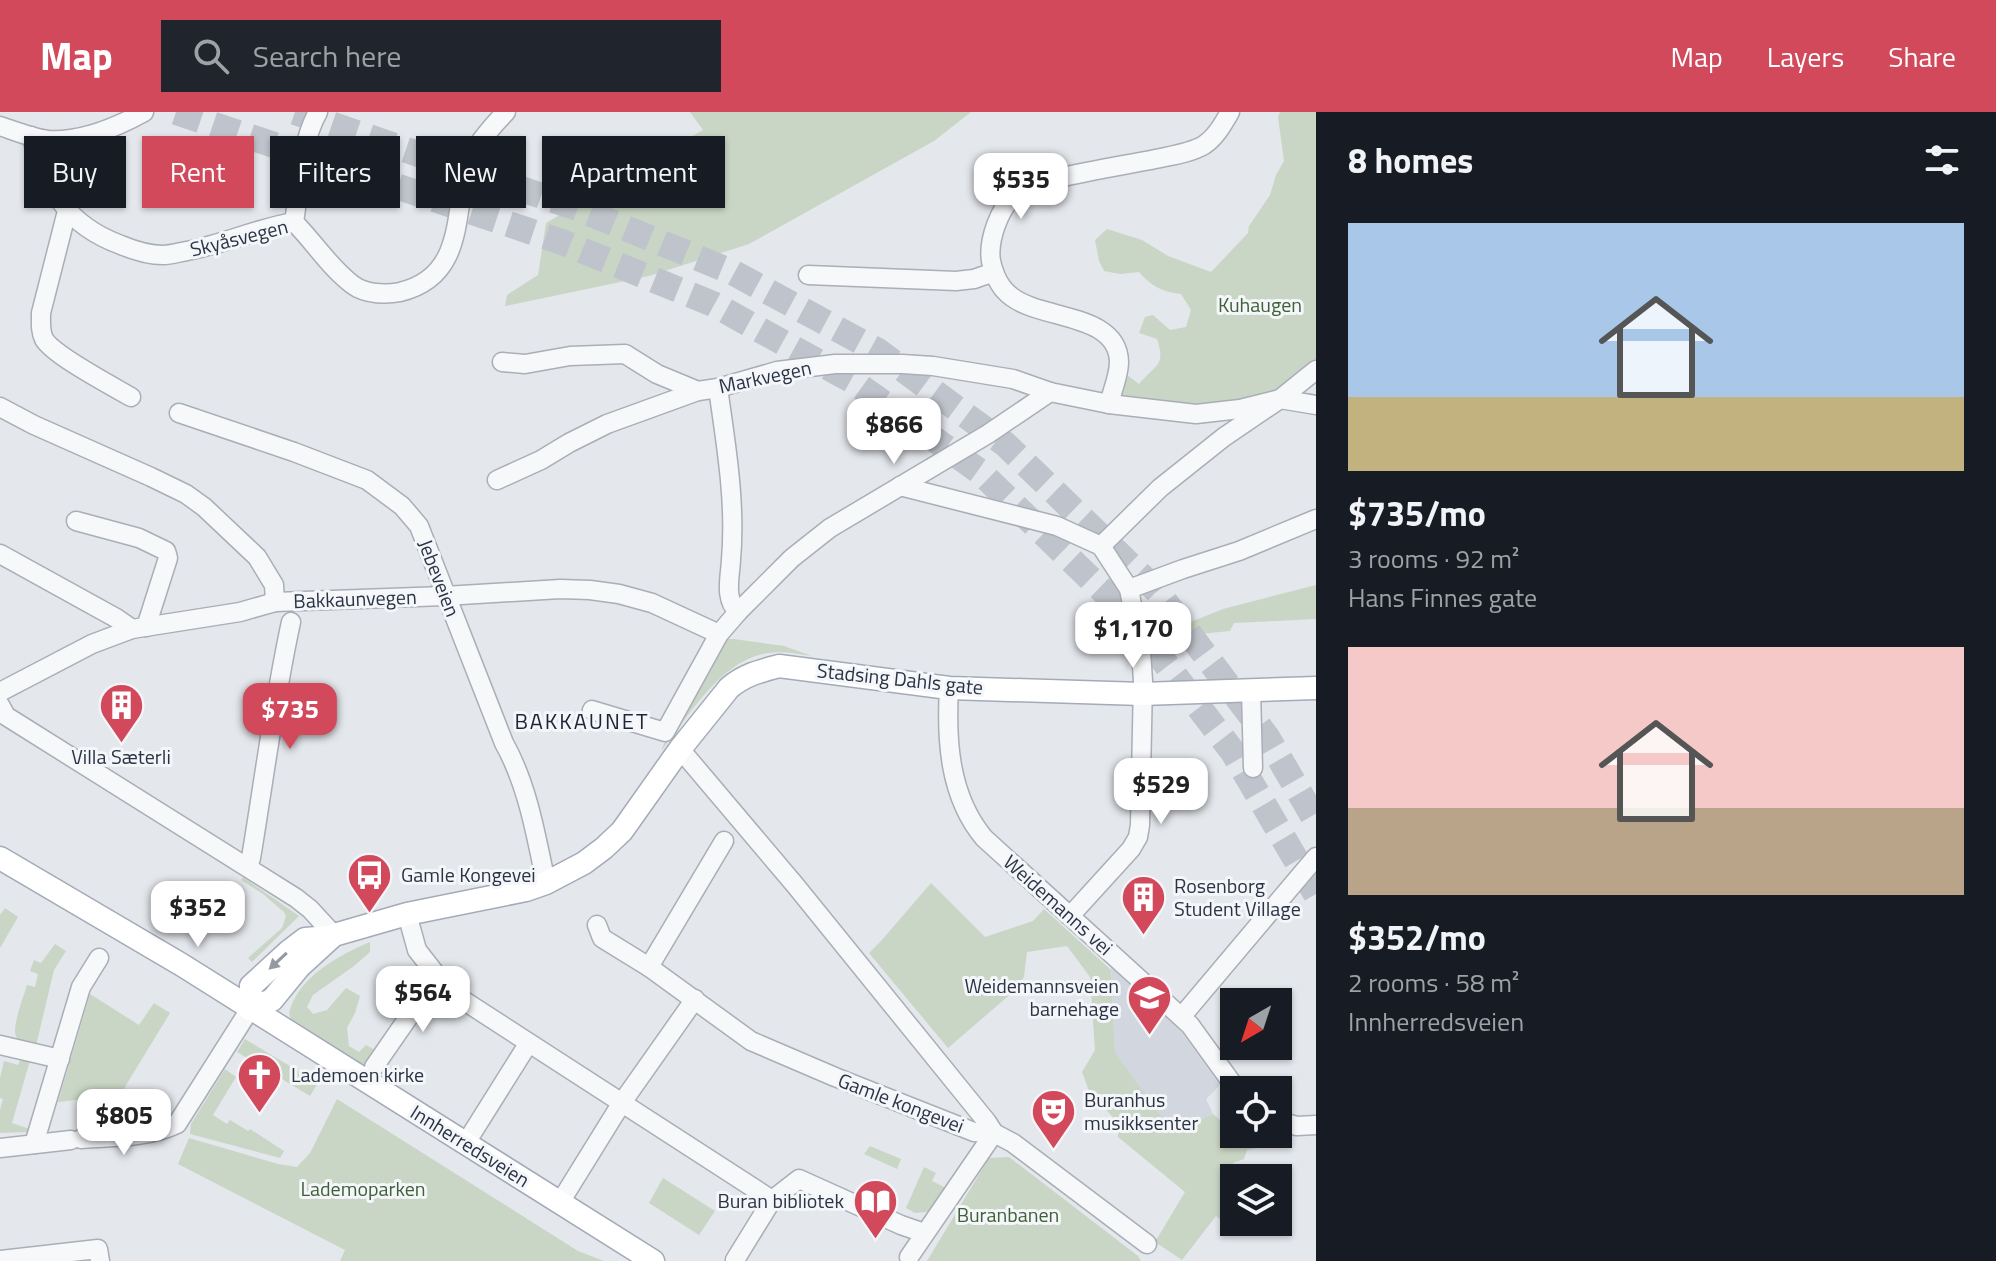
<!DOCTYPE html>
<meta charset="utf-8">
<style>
:root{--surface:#171b24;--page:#20242c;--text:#f1f3f6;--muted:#9ea1a6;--accent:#d1495b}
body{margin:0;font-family:"Titillium Web",sans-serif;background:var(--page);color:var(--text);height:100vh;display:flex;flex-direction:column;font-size:30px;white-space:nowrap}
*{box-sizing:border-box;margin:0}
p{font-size:26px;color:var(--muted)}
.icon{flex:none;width:44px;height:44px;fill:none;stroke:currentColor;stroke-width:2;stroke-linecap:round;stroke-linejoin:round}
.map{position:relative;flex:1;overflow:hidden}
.panel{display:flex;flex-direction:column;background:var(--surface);width:680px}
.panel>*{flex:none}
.top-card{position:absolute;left:24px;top:24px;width:760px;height:72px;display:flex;gap:16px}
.needle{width:52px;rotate:219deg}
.buttons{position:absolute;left:1220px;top:876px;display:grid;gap:16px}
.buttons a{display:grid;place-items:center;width:72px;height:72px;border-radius:0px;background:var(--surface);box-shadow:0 2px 6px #0004;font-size:40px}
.price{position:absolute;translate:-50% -68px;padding:0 18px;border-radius:16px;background:#fff;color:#222;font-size:26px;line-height:52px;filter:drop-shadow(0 2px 4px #0008)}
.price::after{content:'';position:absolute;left:50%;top:48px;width:24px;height:18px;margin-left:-12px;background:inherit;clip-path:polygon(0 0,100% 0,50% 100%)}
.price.active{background:var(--accent);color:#fff}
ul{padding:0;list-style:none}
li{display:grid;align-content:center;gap:16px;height:424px;padding:0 32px}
li span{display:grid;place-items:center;height:248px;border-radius:0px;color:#555}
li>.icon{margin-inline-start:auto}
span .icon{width:144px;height:144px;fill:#fffc;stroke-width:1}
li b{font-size:34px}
h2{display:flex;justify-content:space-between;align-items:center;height:96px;padding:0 32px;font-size:34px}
.chip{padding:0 28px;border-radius:0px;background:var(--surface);box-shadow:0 2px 6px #0004;font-size:28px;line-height:72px}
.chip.active{background:var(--accent);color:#fff}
header{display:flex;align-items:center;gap:48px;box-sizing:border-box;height:112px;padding:0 40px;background:var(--accent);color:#fff}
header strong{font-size:38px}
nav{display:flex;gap:44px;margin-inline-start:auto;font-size:28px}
.search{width:560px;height:72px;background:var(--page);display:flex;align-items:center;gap:20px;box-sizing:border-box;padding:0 28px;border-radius:0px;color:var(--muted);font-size:30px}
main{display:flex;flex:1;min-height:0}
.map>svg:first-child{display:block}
</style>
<header>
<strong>Map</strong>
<div class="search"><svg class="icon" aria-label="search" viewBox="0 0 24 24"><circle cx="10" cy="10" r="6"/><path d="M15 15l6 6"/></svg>Search here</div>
<nav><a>Map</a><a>Layers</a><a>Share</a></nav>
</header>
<main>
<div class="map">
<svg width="1316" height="1149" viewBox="0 0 1316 1149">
<rect width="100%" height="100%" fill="#e4e7ec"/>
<path fill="#d2d6de" d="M1111,853L1175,911L1220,973L1206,987L1213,1002L1173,1022L1115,940Z"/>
<g fill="#c9d6c5">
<path d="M690,0H971L934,29L749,132L649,164L505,194L507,183L538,163L546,111L703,18Z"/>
<path d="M1280,0H1316V250L1268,284L1197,297L1123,287L1119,278L1122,264L1127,263L1139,272C1156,252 1166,254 1157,227L1139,221L1145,205L1153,203L1170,218L1186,215L1191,198L1181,182C1162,180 1151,174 1139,160L1120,162L1104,159L1099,149L1095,128L1107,117L1142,128L1168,144L1211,160L1248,121L1249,114L1270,83L1276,63L1284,49L1278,5Z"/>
<path d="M1316,473V507L1234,511L1230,519L1200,522L1148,534L1144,522L1193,509L1223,497Z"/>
<path d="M727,527H734L784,534L812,544C798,542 783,539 768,541C720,548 689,604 661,639L668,622Z"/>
<path d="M243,765L299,804L252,850L248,846L282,816L286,804L284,800L263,782L241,768Z"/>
<path d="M931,771L985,825L1033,809L1044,797L1111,858L1115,940L1173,1021L1213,1002L1227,1014L1234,1011V1022H1275L1287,1030L1247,1038L1244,1047L1233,1051L1236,1066H1234L1235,1110L1230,1115L1216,1104L1182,1148L1155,1130L1185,1080L1118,1025L1119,1012L1089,979L1082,960L1095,938L1090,865L1067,834L1027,840L1024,865L1013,880L948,936L869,841L881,829Z"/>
<path d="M5,796L18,805L0,836V803Z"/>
<path d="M370,830V840L354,854L313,883L307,895L313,902L327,898L346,876L360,884L355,901L347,916L349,934L359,940L366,933L375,938L365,954L299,914L291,908L289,901C298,865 339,843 370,830Z"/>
<path d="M55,832L66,839L54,858L36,934C30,932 21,931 17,926C10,918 24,884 27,873L35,875L38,862L30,859L34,848L41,851Z"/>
<path d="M90,882L139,913L154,891L170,901L120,983L58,990Z"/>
<path d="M245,927L318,971L310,984L237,940Z"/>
<path d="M23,942L31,945L12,1011L30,1017L28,1020L0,1021V998L3,987L0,986V966L4,949L18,953Z"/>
<path d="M225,957L236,965L213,1003L227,1012L230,1008L248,1019L250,1017L284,1039L280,1046L190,1022L191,1012Z"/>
<path d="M337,987L578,1139L604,1149H340L345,1138L178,1052L189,1026L278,1052L297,1055L310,1041Z"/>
<path d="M870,1034L901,1047L897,1057L864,1042Z"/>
<path d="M1009,1045L1138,1144L1141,1149H927L989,1046Z"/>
<path d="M924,1055L936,1061L932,1069L946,1076L933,1095L926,1100L915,1101L906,1096Z"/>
<path d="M663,1066L715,1099L699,1123L649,1091Z"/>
</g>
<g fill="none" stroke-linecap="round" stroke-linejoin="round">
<g stroke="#bfc3cb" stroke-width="26" stroke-dasharray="26 13" stroke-linecap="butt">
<path d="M176,0L562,130L713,192L851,268L979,359L1130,505L1233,640L1316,782"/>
<path d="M295,0L577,96L732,160L878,239L1005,332L1157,479L1267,625L1316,709"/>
</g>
<defs>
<g id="minor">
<path d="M0,14C15,19 32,26 48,28C82,30 115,16 144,0"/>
<path d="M31,24C50,78 64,112 121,133C133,138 150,143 163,143C171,143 180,140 187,139C224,132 258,116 294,110"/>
<path d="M67,99L41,201C41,210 40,219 44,227C53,243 112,274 131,285"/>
<path d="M294,110C314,130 330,156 353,173C365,182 386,183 400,180C450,168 455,129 461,85C463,73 464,60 469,48C476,33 494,12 506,0"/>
<path d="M294,110C300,74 300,32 318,0"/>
<path d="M808,163L956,169L974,167L994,160"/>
<path d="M502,250L525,252L570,244L625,242L657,262L698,279"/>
<path d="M718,276C726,333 736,390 731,448C730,466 724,487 738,500"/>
<path d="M1109,292C1112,279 1119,264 1119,250C1118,201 1042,208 1012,185C999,176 994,163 991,149C989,137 992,124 996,113C1000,102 1007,90 1015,82C1027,72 1041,70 1055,67C1087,59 1119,54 1151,48C1167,44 1189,42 1204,33C1216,25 1223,12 1230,0"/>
<path d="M0,295L34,313L151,365L186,382L204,395L257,445L274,473L275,490"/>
<path d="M179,301L294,340L367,368L402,394L419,414L504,631C528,674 536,724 546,771"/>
<path d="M497,368L541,348L569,331L607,312L698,279L718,276L777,259L835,252H902L933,254L1013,267L1050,280"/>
<path d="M900,374L1057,414L1101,434L1129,477L1141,539L1143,569L1140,713L1138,725L1131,737L1070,804"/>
<path d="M76,409L139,426L166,439L168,446L146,515"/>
<path d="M1101,434L1160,376L1224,325L1280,287L1316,258"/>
<path d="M0,442L116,506L132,517"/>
<path d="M1129,477L1183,457L1239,439L1316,407"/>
<path d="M949,576C946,628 949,684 984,726L1190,913L1237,978"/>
<path d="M1251,578L1253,656"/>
<path d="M0,580L92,532L132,517L240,500L275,490L445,484L560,477L590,478L619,482L652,491L719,522"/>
<path d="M0,593L6,604L296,786L310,797L334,823"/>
<path d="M592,598L665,620L719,522L738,500L792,446L830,416L988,322L1050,280L1109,292L1196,302L1240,297L1280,287L1316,293"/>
<path d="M680,637L795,773L987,1010L994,1021"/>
<path d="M248,754L251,746C264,668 274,588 291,510"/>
<path d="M407,802L417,838L449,879L772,1088L799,1067L901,1113L924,1121"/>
<path d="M597,813L602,826L649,855L751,929L835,965L974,1020L994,1021L1013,1031L1147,1132"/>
<path d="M649,855L724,729"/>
<path d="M1182,904L1316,745"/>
<path d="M0,933L60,947"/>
<path d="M374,955L437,864"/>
<path d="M1278,1009L1297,1014L1316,1013"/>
<path d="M469,1026L528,932"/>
<path d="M81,1027C112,1025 148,1026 177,1012L250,897"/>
<path d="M34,1032L81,875L99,846"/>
<path d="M0,1036L71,1028"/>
<path d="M564,1084L621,992L695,887"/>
<path d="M909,1145L994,1021"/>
<path d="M0,1148L98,1137L100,1149"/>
<path d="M735,1148L772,1088"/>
</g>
<g id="major">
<path d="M0,746L182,853L653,1149"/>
<path d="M250,897L272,888L299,855L334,823L407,802L526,778L546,771L584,751L604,736L622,719L680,637L729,576C744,563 760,559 779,554L949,576L1142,582L1316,576"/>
<path d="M250,897L251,874L288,840L305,827L330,825"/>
</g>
</defs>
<use href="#minor" stroke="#a9aeb7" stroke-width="21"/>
<use href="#major" stroke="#a3abb8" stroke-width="25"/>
<use href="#minor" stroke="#f7f8fa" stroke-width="18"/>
<use href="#major" stroke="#fff" stroke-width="22"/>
</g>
<defs><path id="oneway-solid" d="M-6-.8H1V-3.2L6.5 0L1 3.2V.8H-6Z" transform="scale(2)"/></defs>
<use fill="#959aa2" href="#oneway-solid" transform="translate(278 849) rotate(137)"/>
<defs>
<symbol id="building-pin" viewBox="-11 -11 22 30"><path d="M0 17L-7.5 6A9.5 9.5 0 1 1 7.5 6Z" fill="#d1495b" stroke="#f4f6f9"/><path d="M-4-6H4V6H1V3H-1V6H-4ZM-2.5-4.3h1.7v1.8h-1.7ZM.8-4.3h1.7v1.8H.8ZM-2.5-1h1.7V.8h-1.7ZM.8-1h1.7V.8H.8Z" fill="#fff"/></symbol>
<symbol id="bus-pin" viewBox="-11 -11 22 30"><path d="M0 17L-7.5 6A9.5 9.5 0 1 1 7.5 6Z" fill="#d1495b" stroke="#f4f6f9"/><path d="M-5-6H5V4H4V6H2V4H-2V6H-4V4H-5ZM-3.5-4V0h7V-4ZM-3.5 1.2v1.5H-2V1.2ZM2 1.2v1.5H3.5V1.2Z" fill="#fff"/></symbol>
<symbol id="school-pin" viewBox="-11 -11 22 30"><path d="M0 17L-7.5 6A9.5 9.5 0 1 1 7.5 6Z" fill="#d1495b" stroke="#f4f6f9"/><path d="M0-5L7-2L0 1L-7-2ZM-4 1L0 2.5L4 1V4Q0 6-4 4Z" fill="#fff"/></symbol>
<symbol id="church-pin" viewBox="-11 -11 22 30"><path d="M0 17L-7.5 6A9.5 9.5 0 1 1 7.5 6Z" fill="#d1495b" stroke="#f4f6f9"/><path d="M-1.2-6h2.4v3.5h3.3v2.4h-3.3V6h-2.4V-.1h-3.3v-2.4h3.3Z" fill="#fff"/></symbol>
<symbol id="theatre-pin" viewBox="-11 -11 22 30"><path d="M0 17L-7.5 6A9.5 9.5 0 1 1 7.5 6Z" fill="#d1495b" stroke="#f4f6f9"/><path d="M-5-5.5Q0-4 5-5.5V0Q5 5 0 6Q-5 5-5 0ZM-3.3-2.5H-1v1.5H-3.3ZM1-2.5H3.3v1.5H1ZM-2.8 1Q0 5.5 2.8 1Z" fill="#fff"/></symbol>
<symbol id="library-pin" viewBox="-11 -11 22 30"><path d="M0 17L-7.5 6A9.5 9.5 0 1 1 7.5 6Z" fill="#d1495b" stroke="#f4f6f9"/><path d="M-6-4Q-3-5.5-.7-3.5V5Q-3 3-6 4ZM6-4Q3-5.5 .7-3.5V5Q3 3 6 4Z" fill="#fff"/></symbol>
</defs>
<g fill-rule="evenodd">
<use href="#building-pin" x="96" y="568" width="51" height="69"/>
<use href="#bus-pin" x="344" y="738" width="51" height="69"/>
<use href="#building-pin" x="1118" y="760" width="51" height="69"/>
<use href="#school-pin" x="1124" y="860" width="51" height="69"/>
<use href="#church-pin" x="234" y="938" width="51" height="69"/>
<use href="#theatre-pin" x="1028" y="974" width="51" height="69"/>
<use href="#library-pin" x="850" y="1064" width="51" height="69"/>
</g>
<g text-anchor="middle" stroke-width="6" stroke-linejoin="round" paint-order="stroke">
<g font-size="20" fill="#2b3445" stroke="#f4f6f9">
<text transform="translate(239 126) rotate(-14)" y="7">Skyåsvegen</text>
<text transform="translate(765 265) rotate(-12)" y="7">Markvegen</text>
<text transform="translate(439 466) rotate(69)" y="7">Jebeveien</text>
<text transform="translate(355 487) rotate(-2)" y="7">Bakkaunvegen</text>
<text transform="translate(900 567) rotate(6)" y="7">Stadsing Dahls gate</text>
<text transform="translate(1058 793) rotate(42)" y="7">Weidemanns vei</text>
<text transform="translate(901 991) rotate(21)" y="7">Gamle kongevei</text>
<text transform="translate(470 1034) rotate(32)" y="7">Innherredsveien</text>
</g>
<g font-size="20" fill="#3f6138" stroke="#f4f6f9">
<text x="1260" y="200">Kuhaugen</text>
<text x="363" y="1084">Lademoparken</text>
<text x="1008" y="1110">Buranbanen</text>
</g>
<g font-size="20" fill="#2b3445" stroke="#f4f6f9" text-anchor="start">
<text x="121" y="652" text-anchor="middle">Villa Sæterli</text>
<text x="401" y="770">Gamle Kongevei</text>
<text x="1174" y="781">Rosenborg<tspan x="1174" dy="23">Student Village</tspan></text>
<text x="1119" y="881" text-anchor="end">Weidemannsveien<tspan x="1119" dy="23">barnehage</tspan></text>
<text x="291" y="970">Lademoen kirke</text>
<text x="1084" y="995">Buranhus<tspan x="1084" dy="23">musikksenter</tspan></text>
<text x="844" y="1096" text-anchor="end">Buran bibliotek</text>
</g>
<g font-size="22" letter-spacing="2" fill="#1d2536" stroke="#f4f6f9">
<text x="582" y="617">BAKKAUNET</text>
</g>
</g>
</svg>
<div class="buttons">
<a><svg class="needle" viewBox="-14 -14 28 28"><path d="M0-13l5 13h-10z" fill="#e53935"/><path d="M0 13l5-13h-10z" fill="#9ea1a6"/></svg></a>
<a><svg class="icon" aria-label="locate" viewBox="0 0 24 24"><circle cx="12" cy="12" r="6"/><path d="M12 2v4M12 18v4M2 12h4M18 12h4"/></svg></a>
<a><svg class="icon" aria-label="layers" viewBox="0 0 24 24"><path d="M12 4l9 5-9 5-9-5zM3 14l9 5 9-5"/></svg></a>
</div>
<b class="price" style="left:1021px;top:109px">$535</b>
<b class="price" style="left:894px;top:354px">$866</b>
<b class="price" style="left:1133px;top:558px">$1,170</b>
<b class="price active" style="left:290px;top:639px">$735</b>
<b class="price" style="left:1161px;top:714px">$529</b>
<b class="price" style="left:198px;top:837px">$352</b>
<b class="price" style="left:423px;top:922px">$564</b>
<b class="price" style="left:124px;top:1045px">$805</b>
<div class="top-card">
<a class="chip">Buy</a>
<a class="chip active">Rent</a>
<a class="chip">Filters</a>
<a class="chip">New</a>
<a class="chip">Apartment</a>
</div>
</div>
<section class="panel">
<h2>8 homes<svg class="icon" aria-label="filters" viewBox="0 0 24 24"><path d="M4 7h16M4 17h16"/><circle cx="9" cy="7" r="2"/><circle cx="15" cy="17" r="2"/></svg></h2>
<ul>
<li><span style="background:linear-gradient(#a9c7e8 70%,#c2b280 0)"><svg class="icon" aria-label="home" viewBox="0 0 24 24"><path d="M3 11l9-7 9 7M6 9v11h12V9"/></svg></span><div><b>$735/mo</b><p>3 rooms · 92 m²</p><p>Hans Finnes gate</p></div></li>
<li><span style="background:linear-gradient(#f6c9c9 65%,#b9a48a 0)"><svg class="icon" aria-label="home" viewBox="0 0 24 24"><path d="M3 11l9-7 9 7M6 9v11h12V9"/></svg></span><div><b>$352/mo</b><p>2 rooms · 58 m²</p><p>Innherredsveien</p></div></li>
</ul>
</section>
</main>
